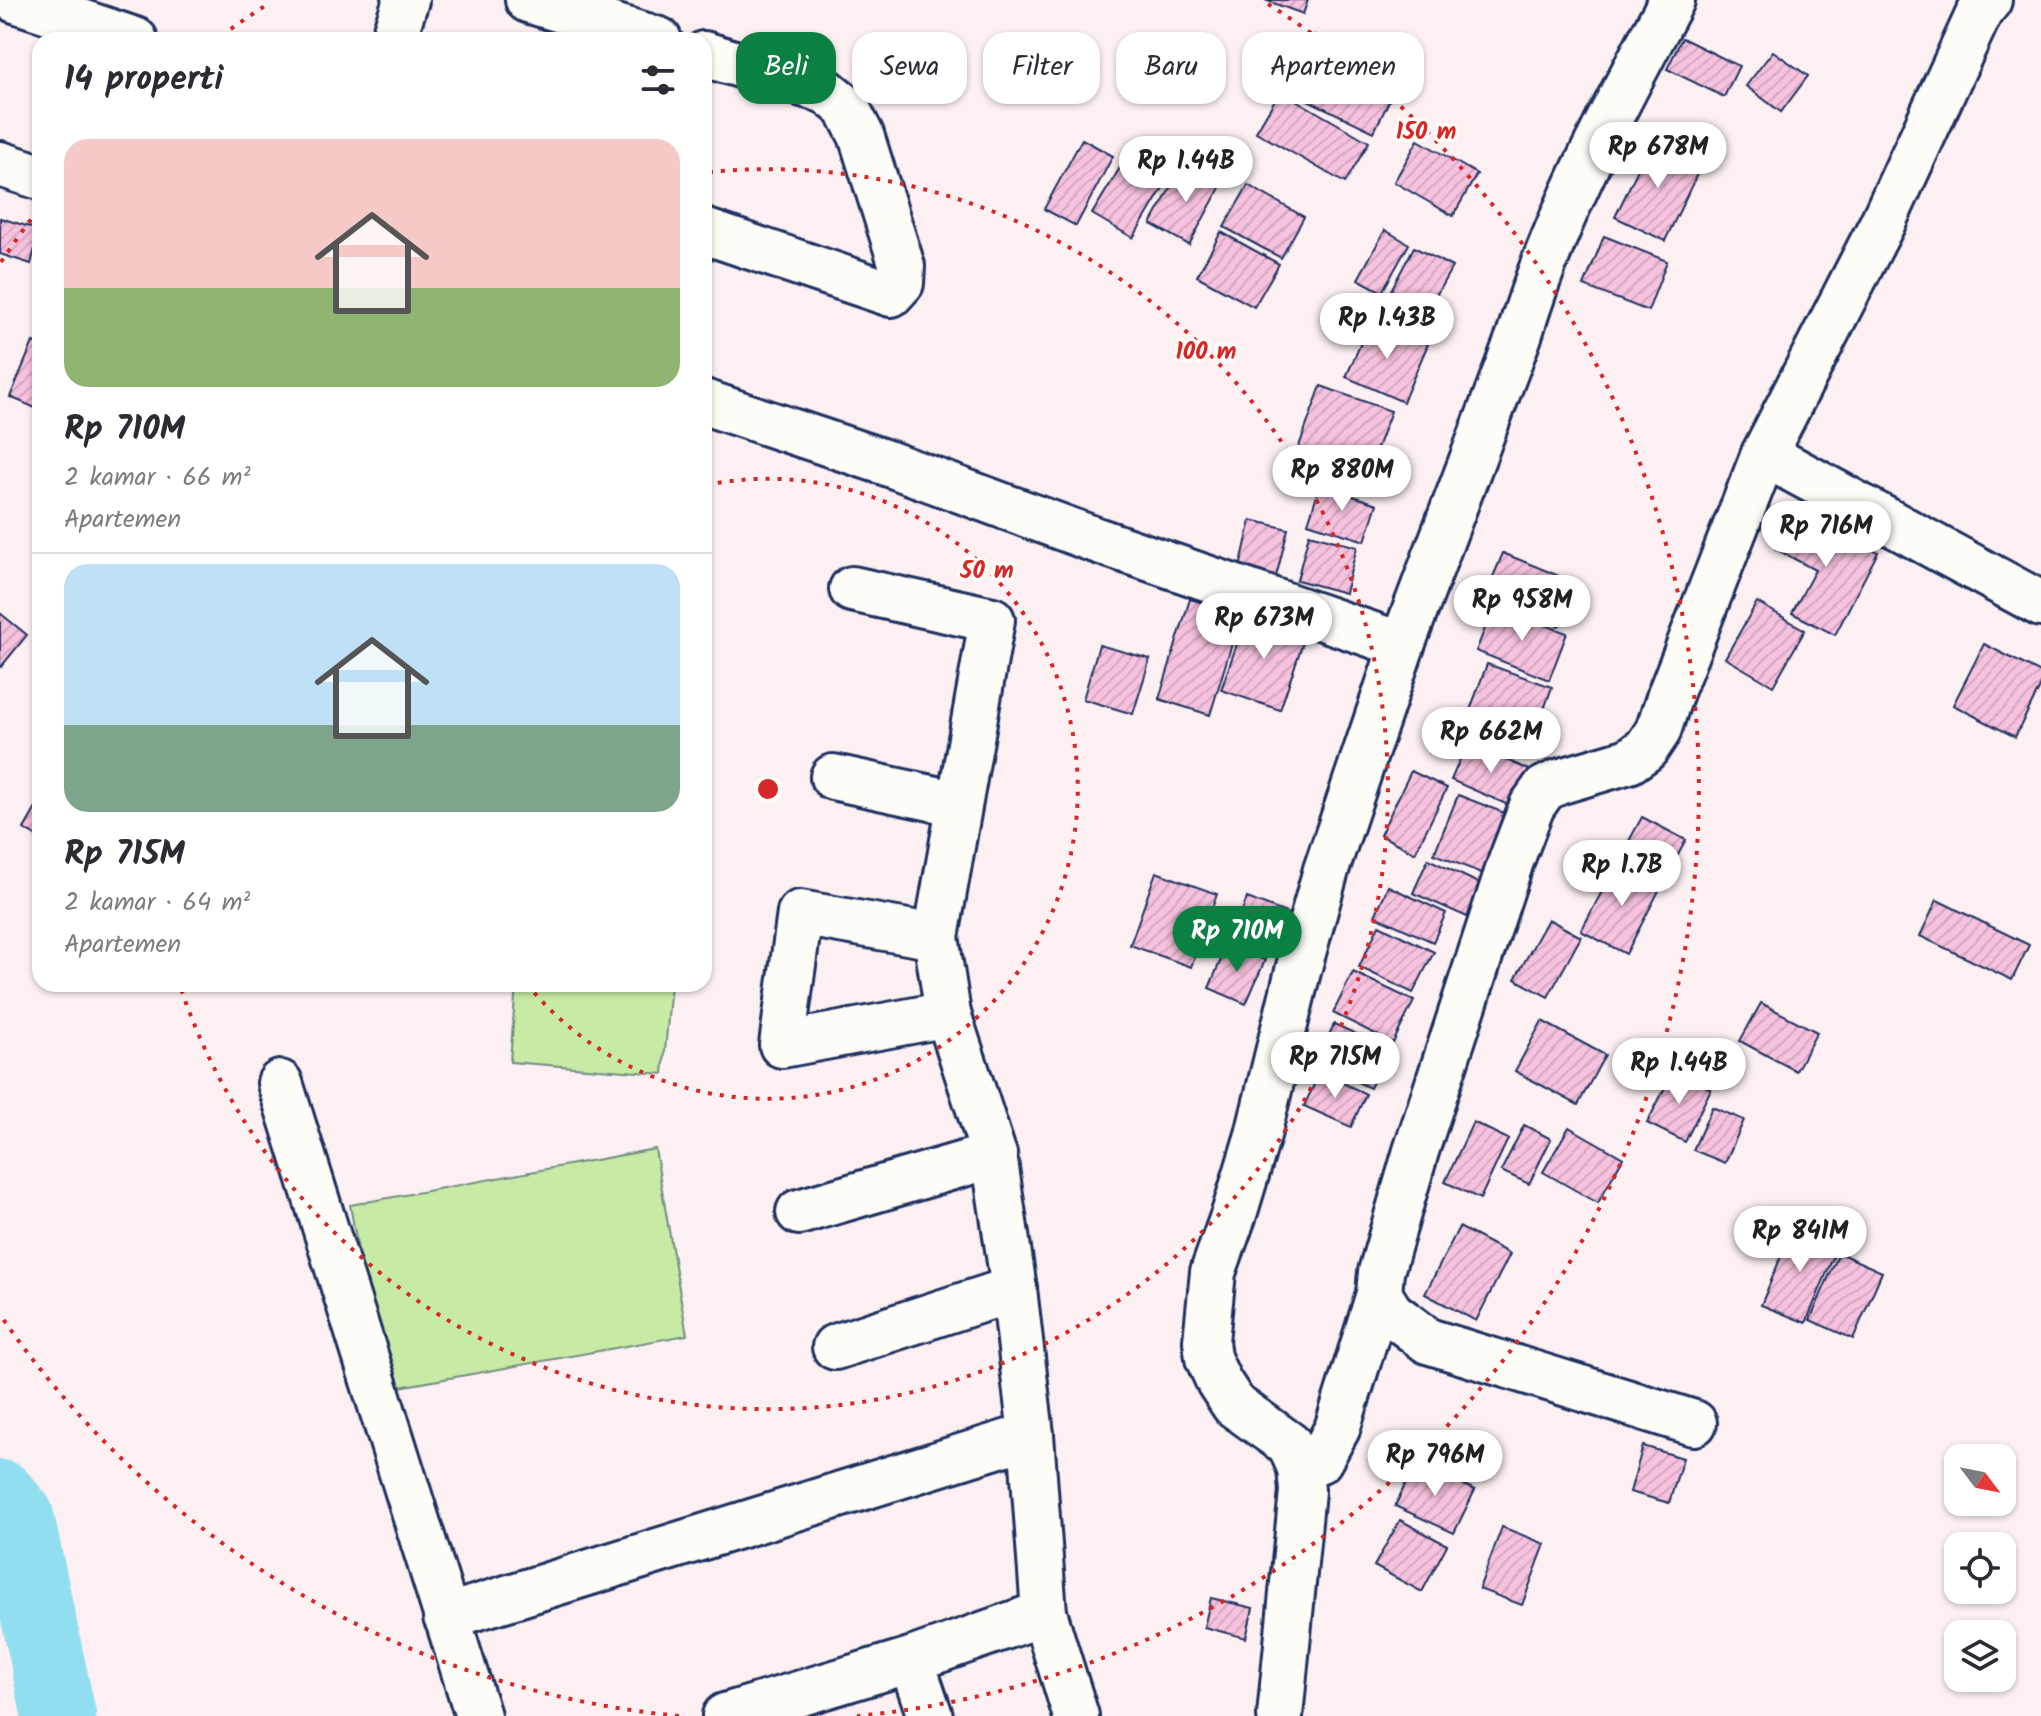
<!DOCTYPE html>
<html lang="id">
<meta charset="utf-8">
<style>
:root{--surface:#fff;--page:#f7f7f7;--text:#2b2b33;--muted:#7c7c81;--line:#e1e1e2;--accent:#0b8043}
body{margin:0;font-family:Kalam,sans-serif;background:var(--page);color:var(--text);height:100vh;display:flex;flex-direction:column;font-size:30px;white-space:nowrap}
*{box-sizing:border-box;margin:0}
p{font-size:26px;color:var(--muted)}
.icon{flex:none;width:44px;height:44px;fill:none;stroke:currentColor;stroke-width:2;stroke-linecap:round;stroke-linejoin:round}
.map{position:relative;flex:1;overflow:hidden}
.panel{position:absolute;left:32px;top:32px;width:680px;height:960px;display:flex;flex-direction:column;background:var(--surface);border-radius:24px;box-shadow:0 2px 6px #0004}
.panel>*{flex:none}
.top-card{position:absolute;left:736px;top:32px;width:760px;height:72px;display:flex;gap:16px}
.needle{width:52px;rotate:122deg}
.fabs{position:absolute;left:1944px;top:1444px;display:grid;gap:16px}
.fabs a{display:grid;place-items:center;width:72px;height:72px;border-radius:16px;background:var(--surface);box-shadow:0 2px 6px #0004;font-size:40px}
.price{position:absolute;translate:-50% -68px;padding:0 18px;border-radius:28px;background:#fff;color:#222;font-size:26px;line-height:52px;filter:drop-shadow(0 2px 4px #0008)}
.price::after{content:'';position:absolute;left:50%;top:48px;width:24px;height:18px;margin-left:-12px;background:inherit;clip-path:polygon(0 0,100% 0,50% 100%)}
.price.current{background:var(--accent);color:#fff}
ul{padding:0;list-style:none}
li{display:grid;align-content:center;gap:16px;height:424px;padding:0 32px}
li+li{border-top:2px solid var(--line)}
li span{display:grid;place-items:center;height:248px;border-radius:24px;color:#555}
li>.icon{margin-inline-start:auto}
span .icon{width:144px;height:144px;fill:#fffc;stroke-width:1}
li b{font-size:34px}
h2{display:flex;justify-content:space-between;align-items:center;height:96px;padding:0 32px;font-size:34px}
.pill{padding:0 28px;border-radius:24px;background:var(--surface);box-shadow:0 2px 6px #0004;font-size:28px;line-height:72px}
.pill.current{background:var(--accent);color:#fff}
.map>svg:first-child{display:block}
</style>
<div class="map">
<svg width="2041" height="1716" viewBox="0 0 2041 1716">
<defs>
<pattern id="building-hatch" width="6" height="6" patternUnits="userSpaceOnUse" patternTransform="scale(2)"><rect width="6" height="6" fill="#f7c2dd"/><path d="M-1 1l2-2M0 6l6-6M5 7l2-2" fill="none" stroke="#d3a7c0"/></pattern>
</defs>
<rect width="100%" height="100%" fill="#fcf0f2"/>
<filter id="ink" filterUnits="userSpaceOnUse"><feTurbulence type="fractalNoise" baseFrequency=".0125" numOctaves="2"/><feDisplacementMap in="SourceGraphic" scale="16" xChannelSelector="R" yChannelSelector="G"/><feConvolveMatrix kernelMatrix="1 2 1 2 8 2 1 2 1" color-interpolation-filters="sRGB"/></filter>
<g filter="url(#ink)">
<g fill="#c7eaa4" stroke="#718c81" stroke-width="2">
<path d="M516,984H671L663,1074L510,1062Z"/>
<path d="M655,1149L687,1335L383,1390L350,1205Z"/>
</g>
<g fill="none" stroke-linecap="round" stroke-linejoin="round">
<path stroke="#90deef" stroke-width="74" d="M0,1497L17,1517L59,1716"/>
</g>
<g fill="url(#building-hatch)" stroke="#1b2f5e" stroke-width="2">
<path d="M1265,0H1308L1303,14Z"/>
<path d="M1314,35L1401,76L1374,132L1287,90Z"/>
<path d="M1682,38L1739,66L1724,97L1667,69Z"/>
<path d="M1773,51L1808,76L1781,112L1746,86Z"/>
<path d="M1280,91L1369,142L1345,183L1256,132Z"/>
<path d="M1082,139L1113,156L1076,226L1044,209Z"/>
<path d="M1418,140L1477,174L1453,216L1394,182Z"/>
<path d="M1652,140L1702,164L1665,241L1615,217Z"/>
<path d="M1132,148L1172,173L1133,238L1092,214Z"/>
<path d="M1184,163L1222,184L1189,245L1151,224Z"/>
<path d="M1248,185L1304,217L1281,258L1224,227Z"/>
<path d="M0,218L40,230L31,264L0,254Z"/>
<path d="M1385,230L1409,244L1382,292L1358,279Z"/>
<path d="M1221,232L1279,264L1254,307L1197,276Z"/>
<path d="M1604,236L1667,261L1648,311L1584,286Z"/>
<path d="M1414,247L1452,267L1428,310L1391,290Z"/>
<path d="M1371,320L1428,344L1403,402L1346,377Z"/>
<path d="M33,342L40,345V410L10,397Z"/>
<path d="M1321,386L1391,411L1367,474L1298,449Z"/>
<path d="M1320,485L1377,504L1365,541L1308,523Z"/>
<path d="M1797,509L1878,552L1835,635L1792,613L1815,570L1776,549Z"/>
<path d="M1251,520L1288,529L1275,581L1239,572Z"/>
<path d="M1309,534L1357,547L1345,593L1297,580Z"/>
<path d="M1503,553L1576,583L1559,626L1485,596Z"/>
<path d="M1190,599L1241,614L1210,715L1159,699Z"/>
<path d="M1757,602L1805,630L1773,686L1725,658Z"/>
<path d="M1494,606L1567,633L1549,680L1476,651Z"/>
<path d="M1248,612L1306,633L1280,710L1221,690Z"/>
<path d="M0,613L27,635L1,667L0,666Z"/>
<path d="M1984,644L2041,673V685L2015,737L1953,705Z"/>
<path d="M1099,645L1150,659L1133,714L1083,699Z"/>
<path d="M1487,664L1552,687L1535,734L1470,710Z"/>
<path d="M1467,743L1532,771L1515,808L1451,780Z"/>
<path d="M1411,771L1447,788L1415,853L1380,835Z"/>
<path d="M1458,795L1520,819L1496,879L1434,854Z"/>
<path d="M40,801V839L24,829Z"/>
<path d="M1642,817L1686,840L1662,885L1618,861Z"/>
<path d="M1428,859L1489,888L1474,920L1413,893Z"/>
<path d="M1618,861L1662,885L1626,954L1581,931Z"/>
<path d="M1156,872L1217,894L1191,967L1130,945Z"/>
<path d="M1388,886L1446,913L1433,942L1375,916Z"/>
<path d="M1247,898L1294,916L1279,954L1232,936Z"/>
<path d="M1937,900L2029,945L2012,980L1920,936Z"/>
<path d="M1548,919L1581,937L1548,997L1515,979Z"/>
<path d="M1379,925L1434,952L1413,993L1359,967Z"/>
<path d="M1227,945L1265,960L1246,1004L1209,988Z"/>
<path d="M1353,972L1414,1001L1393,1043L1333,1013Z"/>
<path d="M1761,1003L1817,1032L1796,1071L1740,1041Z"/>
<path d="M1542,1021L1605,1055L1578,1105L1515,1071Z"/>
<path d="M1334,1024L1389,1049L1370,1088L1316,1063Z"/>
<path d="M1674,1070L1711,1089L1685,1142L1647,1123Z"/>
<path d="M1320,1072L1366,1094L1351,1127L1304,1106Z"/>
<path d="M1712,1107L1744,1120L1725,1163L1693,1150Z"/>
<path d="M1473,1122L1508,1139L1480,1199L1445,1182Z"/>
<path d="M1524,1125L1551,1139L1529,1184L1501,1171Z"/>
<path d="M1569,1127L1623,1158L1598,1203L1543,1172Z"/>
<path d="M1794,1225L1839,1243L1806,1323L1761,1305Z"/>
<path d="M1459,1227L1510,1254L1476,1321L1425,1294Z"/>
<path d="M1839,1253L1882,1272L1853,1339L1810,1320Z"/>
<path d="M1643,1446L1683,1458L1669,1503L1630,1492Z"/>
<path d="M1416,1462L1475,1490L1454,1533L1395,1506Z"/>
<path d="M1400,1520L1447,1545L1422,1592L1374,1566Z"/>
<path d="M1502,1527L1545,1544L1522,1605L1479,1589Z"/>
<path d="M1211,1598L1253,1608L1246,1638L1204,1627Z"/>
</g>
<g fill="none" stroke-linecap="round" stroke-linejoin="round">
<defs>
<g id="minor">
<path d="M15,0L135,40"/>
<path d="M528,0L659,40"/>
<path d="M393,40L406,0"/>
<path d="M704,54L826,91L847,108L861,135L902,266L901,283L891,294L704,231"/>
<path d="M0,164L40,177"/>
<path d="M704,402L887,463L1093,539L1402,645"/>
<path d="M1764,454L2041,604"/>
<path d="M852,589L992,620L936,937L948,1014L994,1155L1014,1289L1031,1435L1044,1613L1076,1716"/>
<path d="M833,777L959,804"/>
<path d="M936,937L800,913L782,1045L948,1014"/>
<path d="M280,1083L478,1716"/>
<path d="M799,1212L994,1155"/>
<path d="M835,1347L1014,1289"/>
<path d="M1694,1423L1428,1341L1391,1313L1379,1294L1381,1272L1416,1151L1511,861L1532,806L1544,789L1558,782L1629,761L1646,749L1658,731L1671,692L1764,454L1882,224L1980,11L1989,0"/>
<path d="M1300,1468L1320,1460L1337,1429L1379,1294"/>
<path d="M446,1617L1031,1435"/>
<path d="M911,1660L930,1716"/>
<path d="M725,1716L911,1660L1044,1613"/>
<path d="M1280,1716L1302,1491L1300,1468L1290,1445L1234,1405L1219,1382L1208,1358L1206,1341L1213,1272L1235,1211L1258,1135L1299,967L1326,870L1402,645L1519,336C1554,218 1614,109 1672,0"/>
</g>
</defs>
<use href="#minor" stroke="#1b2f5e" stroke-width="50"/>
<use href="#minor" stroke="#fdfcf7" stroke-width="44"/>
</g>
</g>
<g fill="none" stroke="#d62828" stroke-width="4" stroke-dasharray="4 8">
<path d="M706 485A310 310 0 1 1 527 984"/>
<path d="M709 172A620 620 0 1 1 180 986"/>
<path d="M679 1716A931 931 0 0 1 1 1316M1 262A931 931 0 0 1 39 209M221 36A931 931 0 0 1 268 4M1268 4A931 931 0 0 1 857 1716"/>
</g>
<circle cx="768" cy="789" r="12" fill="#d62828" stroke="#fdfcf7" stroke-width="4"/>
<g font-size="24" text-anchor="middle" font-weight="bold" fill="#d62828" stroke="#fdfcf7" stroke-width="7" stroke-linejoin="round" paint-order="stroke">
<text x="1426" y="139">150 m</text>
<text x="1206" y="359">100 m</text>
<text x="987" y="578">50 m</text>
</g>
</svg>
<div class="fabs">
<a><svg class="needle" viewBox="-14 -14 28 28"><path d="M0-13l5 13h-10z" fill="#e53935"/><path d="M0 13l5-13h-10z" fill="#7c7c81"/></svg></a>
<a><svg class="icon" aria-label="locate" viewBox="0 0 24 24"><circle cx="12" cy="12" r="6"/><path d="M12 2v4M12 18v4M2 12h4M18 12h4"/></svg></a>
<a><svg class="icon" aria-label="layers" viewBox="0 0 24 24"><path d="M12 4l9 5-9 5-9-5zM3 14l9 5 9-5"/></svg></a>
</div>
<b class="price" style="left:1658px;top:190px">Rp 678M</b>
<b class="price" style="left:1186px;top:204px">Rp 1.44B</b>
<b class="price" style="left:1387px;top:361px">Rp 1.43B</b>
<b class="price" style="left:1342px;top:513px">Rp 880M</b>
<b class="price" style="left:1826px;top:569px">Rp 716M</b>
<b class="price" style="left:1522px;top:643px">Rp 958M</b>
<b class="price" style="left:1264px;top:661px">Rp 673M</b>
<b class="price" style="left:1491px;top:775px">Rp 662M</b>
<b class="price" style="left:1622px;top:908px">Rp 1.7B</b>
<b class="price current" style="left:1237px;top:974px">Rp 710M</b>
<b class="price" style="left:1335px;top:1100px">Rp 715M</b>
<b class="price" style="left:1679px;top:1106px">Rp 1.44B</b>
<b class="price" style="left:1800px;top:1274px">Rp 841M</b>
<b class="price" style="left:1435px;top:1498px">Rp 796M</b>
<div class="top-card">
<a class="pill current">Beli</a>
<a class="pill">Sewa</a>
<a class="pill">Filter</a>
<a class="pill">Baru</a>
<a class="pill">Apartemen</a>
</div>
<section class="panel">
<h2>14 properti<svg class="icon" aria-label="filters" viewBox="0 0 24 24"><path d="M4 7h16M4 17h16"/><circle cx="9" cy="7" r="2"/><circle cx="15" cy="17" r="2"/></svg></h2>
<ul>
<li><span style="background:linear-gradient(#f6c9c9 60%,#8fb573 0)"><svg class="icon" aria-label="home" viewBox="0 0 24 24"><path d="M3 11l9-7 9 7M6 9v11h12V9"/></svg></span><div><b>Rp 710M</b><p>2 kamar · 66 m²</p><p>Apartemen</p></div></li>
<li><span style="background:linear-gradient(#bfe0f5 65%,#7fa58c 0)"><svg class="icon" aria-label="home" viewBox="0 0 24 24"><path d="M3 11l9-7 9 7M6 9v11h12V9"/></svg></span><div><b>Rp 715M</b><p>2 kamar · 64 m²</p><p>Apartemen</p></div></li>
</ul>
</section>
</div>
